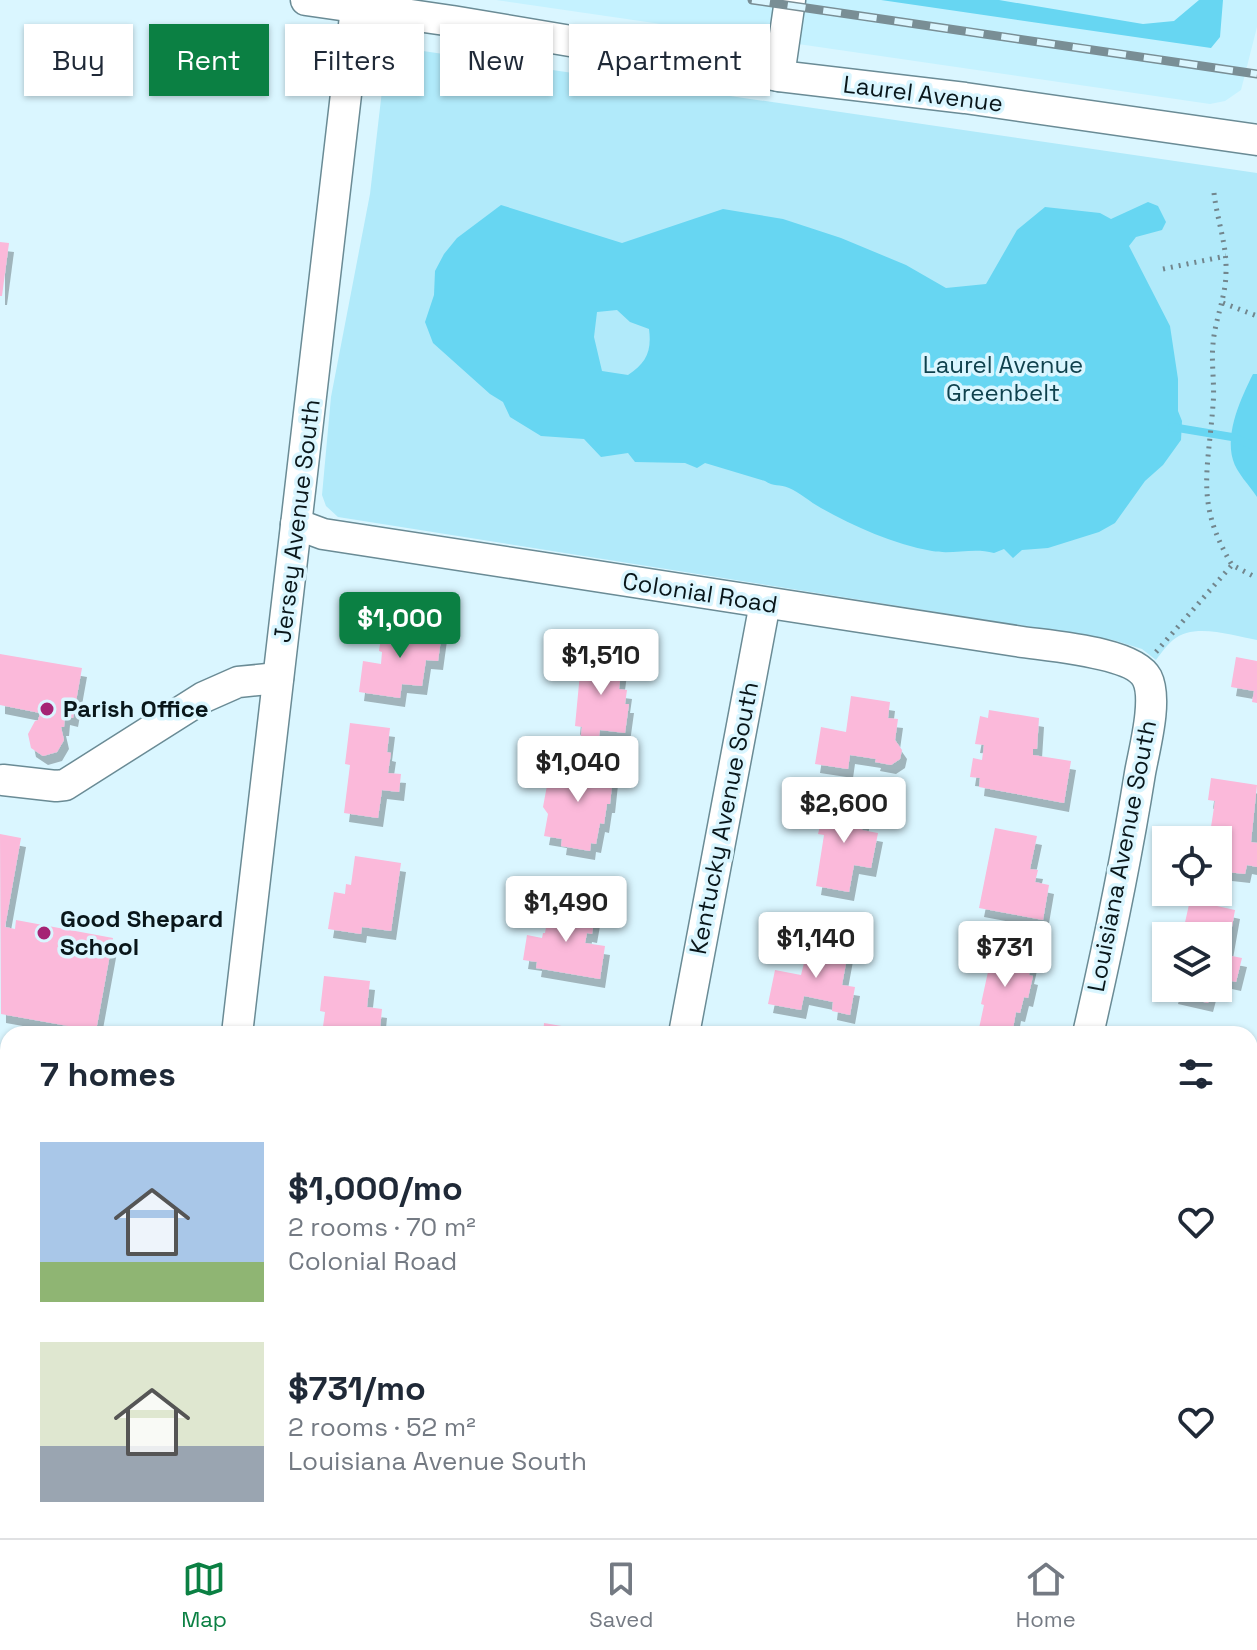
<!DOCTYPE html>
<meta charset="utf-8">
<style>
:root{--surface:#fff;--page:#f6f6f7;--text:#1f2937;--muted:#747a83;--line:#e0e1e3;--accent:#0b8043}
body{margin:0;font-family:"Space Grotesk",sans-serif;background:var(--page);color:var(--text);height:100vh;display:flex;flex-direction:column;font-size:30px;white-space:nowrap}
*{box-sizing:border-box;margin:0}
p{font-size:26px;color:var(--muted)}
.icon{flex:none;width:44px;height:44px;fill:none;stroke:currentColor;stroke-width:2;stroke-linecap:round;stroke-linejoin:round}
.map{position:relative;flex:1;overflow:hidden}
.drawer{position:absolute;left:0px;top:1026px;width:1258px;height:512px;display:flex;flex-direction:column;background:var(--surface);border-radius:24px 24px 0 0;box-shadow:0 2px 6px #0004}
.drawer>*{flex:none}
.banner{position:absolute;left:24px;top:24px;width:800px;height:72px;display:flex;gap:16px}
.buttons{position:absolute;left:1152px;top:826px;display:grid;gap:16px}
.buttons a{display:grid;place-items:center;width:80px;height:80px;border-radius:0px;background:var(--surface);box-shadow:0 2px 6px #0004;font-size:40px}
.price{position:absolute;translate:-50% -68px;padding:0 18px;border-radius:8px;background:#fff;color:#222;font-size:26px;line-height:52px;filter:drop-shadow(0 2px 4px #0008)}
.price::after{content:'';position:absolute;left:50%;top:48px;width:24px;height:18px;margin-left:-12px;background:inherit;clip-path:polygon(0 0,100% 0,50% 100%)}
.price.selected{background:var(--accent);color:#fff}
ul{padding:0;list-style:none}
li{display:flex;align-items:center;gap:24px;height:200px;padding:0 40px}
li span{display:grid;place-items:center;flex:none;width:224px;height:160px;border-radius:0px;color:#555}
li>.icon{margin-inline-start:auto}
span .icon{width:96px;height:96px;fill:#fffc;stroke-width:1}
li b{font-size:34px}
h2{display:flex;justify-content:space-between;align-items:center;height:96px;padding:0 40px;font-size:34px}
.tag{padding:0 28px;border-radius:0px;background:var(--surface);box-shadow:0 2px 6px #0004;font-size:28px;line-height:72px}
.tag.selected{background:var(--accent);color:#fff}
.tabs{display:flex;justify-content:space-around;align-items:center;height:112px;border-top:2px solid var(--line);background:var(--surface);font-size:22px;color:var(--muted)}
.tabs a{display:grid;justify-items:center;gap:4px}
.tabs .selected{color:var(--accent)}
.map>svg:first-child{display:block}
</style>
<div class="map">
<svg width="1257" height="1538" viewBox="0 0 1257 1538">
<defs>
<filter id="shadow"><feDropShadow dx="5" dy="9" stdDeviation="0" flood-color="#0004"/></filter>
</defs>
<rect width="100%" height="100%" fill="#daf6ff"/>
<path fill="#c5f2ff" d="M496,0H1257V27L1241,90L1225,101L1210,104Z"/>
<path fill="#b1eafa" d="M423,51L1257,173V640C1233,636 1194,622 1173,640C1167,645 1161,653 1156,660L1142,649L1113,640L338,517L326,506L322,495L331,397L370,194L383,82C388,60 402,52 423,51Z"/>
<g fill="#67d6f2" fill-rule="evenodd">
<path d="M881,0H999L1143,24L1174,21L1199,0H1223L1220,37L1211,48Z"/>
<path d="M1148,202L1158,206L1166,222L1162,230L1136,237L1129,246L1170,326L1178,379V411L1182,421L1181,440L1163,465L1145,481L1115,523L1099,532L1048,548L1022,550L1013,558L1004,549L994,553C973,547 953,555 932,551C893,544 855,527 821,508C810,502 799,492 789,488C780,484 773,487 765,481L705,463L697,468L685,463L635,462L628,453L601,457L584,439L541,436L510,417L503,402L490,394L433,343L425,322L434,295L435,271L444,254L457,238L501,205L622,243L723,209L783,219L841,238L906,265L946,288L986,284L1017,230L1045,207L1100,213L1111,219ZM617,310L630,322L649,329C652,352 646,363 628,375L602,371L594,337L597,312Z"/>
<path d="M1253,374H1257V497C1250,486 1236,472 1233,460C1225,432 1241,398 1253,374Z"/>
</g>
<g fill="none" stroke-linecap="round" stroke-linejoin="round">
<path stroke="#67d6f2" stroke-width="8" d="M1172,427L1232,437L1257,447"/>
</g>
<g fill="#fbb9da" filter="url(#shadow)">
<path d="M0,242L9,243L2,296H0Z"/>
<path d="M383,624L442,632L438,661L426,660L422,686L402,684L400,698L359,692L363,661L381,664L382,652L379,651Z"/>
<path d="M582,652L623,658L619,689L627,690L625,704H629L625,733L600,730L598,744L580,741L582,727L575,726Z"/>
<path d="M0,654L82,668L73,718L65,716L64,727H61L64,740L57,752L43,756L31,748L28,734L35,721L38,720L40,713L0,705Z"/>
<path d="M1236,657L1257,661V703L1252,702L1254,691L1231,687Z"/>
<path d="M851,696L890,702L888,718L898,719L895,740L902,750L900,759L891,765L875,762L876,759L850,755L848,769L815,764L821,727L846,732Z"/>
<path d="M989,710L1039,718L1037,749H1033V755L1071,761L1064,803L979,787L980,778L970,777L973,758L982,760L984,745L975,744L980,716L988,718Z"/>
<path d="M350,723L390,728L387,752L391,753L388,773L401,774L399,792L382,790L378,818L344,813L350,765L345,764Z"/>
<path d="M572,759L614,767L610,804H607L604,824L600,823L596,844L591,843L590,851L561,846L562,839L544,836L548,814L543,807L548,780L554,775L569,777Z"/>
<path d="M1211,778L1257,785L1251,842L1257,843V867L1247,865L1245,874L1218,871V840H1209L1215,801L1208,800Z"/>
<path d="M830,799L867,806L862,830L878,833L871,868L854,865L849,892L816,886L824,835L818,834L822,818L826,819Z"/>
<path d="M995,828L1037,836L1030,869L1038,870L1035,882L1049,885L1043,920L979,908Z"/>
<path d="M0,834L21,838L5,927L15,929L16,920L113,938L96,1031L1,1014Z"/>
<path d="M355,856L401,863L391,931L362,927L361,934L328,929L334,892L345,894L346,884L351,885Z"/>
<path d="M1190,900L1235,910L1227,955L1242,958L1236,982L1218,978V936H1182Z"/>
<path d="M550,903L587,909L586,916L595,917L592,934L587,933L585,943L605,946L600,979L536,968L537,962L523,960L527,935L542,938L543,933H545Z"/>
<path d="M810,939L849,947L842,985L855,987L850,1015L832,1011L833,1002L804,996L801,1010L768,1004L775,970L801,975Z"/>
<path d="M994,944L1034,953L1029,975L1033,976L1028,998L1024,997L1020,1013L1016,1012L1012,1034L978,1033L984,1005L981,1004Z"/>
<path d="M324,976L370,981L367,1007L382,1009L380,1029L366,1028L365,1034H322L325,1012L320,1011Z"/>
<path d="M1175,988H1212L1208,1003L1173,995Z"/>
<path d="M544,1023L597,1032V1034H543Z"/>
<path d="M0,1176L8,1177V1366L0,1365Z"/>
<path d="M1255,1438L1257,1439V1487L1250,1486Z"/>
<path d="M1250,1522L1257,1523V1538H1245L1246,1530H1250Z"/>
<path d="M259,1530H323L321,1538L293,1533L292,1538L259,1533Z"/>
<path d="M449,1530H512L511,1538H447Z"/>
<path d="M687,1530H711L731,1533V1538H686Z"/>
</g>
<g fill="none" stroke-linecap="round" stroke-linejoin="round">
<defs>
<g id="minor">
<path d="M306,0L452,21L779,76L965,98L1257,140"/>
<path d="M779,76L790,0"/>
<path d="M296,524L323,534C554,570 786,604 1016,641C1046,646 1133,651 1147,678C1158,700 1144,750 1140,773C1126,861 1108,947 1088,1034"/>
<path d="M3,780L56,786L65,785L204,697L238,682L278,678"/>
<path d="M237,1034L356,8"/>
<path d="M684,1034L765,603"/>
<path d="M179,1538L180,1530"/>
<path d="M589,1538L591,1530"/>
<path d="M976,1538L977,1530"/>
</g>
</defs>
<use href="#minor" stroke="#6a8b95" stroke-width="33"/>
<g stroke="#72868d" stroke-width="5" stroke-dasharray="2 6" stroke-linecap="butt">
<path d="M1214,193C1217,220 1227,244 1226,272C1226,297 1215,319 1213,344C1211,364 1215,385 1213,405C1208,473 1195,503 1232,565"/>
<path d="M1163,269L1226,256"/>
<path d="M1223,303L1257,316"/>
<path d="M1156,652L1232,565L1257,578"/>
</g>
<use href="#minor" stroke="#fff" stroke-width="30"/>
<defs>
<path id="rail" d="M752,0L1257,74"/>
</defs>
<use href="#rail" stroke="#798e95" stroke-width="9"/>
<use href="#rail" stroke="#daf6ff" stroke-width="6" stroke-dasharray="18" stroke-linecap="butt"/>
</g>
<g fill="#a52474" stroke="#daf6ff" stroke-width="3">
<circle cx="47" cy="709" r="8"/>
<circle cx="44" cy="933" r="8"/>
</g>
<g text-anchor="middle" stroke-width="7" stroke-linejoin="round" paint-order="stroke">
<g font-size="24" fill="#09161a" stroke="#daf6ff">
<text transform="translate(923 94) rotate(7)" y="8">Laurel Avenue</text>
<text transform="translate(297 521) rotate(-83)" y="8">Jersey Avenue South</text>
<text transform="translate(700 593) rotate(9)" y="8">Colonial Road</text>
<text transform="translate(724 818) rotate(-79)" y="8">Kentucky Avenue South</text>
<text transform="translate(1122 856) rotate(-79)" y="8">Louisiana Avenue South</text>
</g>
<g font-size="24" fill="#0f414d" stroke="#daf6ff">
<text x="1003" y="373">Laurel Avenue<tspan x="1003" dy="28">Greenbelt</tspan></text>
</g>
<g font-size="24" font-weight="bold" fill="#09161a" stroke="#daf6ff" text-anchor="start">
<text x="63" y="717">Parish Office</text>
<text x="60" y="927">Good Shepard<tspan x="60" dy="28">School</tspan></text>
</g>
</g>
</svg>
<div class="buttons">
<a><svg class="icon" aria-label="locate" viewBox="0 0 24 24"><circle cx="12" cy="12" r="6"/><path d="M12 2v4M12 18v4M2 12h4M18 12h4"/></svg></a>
<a><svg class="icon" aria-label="layers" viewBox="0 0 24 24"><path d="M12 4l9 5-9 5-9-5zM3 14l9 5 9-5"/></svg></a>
</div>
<b class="price selected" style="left:400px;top:660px">$1,000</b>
<b class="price" style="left:601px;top:697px">$1,510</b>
<b class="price" style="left:578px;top:804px">$1,040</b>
<b class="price" style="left:844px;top:845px">$2,600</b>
<b class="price" style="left:566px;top:944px">$1,490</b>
<b class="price" style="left:816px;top:980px">$1,140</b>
<b class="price" style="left:1005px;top:989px">$731</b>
<div class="banner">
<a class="tag">Buy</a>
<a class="tag selected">Rent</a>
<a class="tag">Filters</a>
<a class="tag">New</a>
<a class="tag">Apartment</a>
</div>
<section class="drawer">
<h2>7 homes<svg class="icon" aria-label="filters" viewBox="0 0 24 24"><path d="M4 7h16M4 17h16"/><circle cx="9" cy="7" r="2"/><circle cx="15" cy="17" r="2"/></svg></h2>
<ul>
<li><span style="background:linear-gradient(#a9c7e8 75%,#8fb573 0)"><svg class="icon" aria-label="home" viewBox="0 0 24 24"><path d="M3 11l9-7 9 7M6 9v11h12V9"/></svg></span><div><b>$1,000/mo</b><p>2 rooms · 70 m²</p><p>Colonial Road</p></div><svg class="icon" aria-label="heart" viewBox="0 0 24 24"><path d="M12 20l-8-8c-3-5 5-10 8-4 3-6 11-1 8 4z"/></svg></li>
<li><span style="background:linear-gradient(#dfe7d0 65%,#9aa5b1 0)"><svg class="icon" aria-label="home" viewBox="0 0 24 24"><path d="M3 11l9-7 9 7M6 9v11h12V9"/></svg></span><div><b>$731/mo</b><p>2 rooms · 52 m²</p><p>Louisiana Avenue South</p></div><svg class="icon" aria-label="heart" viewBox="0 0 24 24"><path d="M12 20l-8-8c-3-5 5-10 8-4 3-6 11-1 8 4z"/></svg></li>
</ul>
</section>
</div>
<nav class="tabs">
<a class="selected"><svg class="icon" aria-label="map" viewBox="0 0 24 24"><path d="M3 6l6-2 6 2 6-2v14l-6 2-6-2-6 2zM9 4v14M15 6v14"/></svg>Map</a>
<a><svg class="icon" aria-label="saved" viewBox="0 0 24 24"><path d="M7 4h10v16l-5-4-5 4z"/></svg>Saved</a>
<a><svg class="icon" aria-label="home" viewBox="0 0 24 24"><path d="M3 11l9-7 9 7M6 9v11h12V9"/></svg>Home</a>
</nav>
